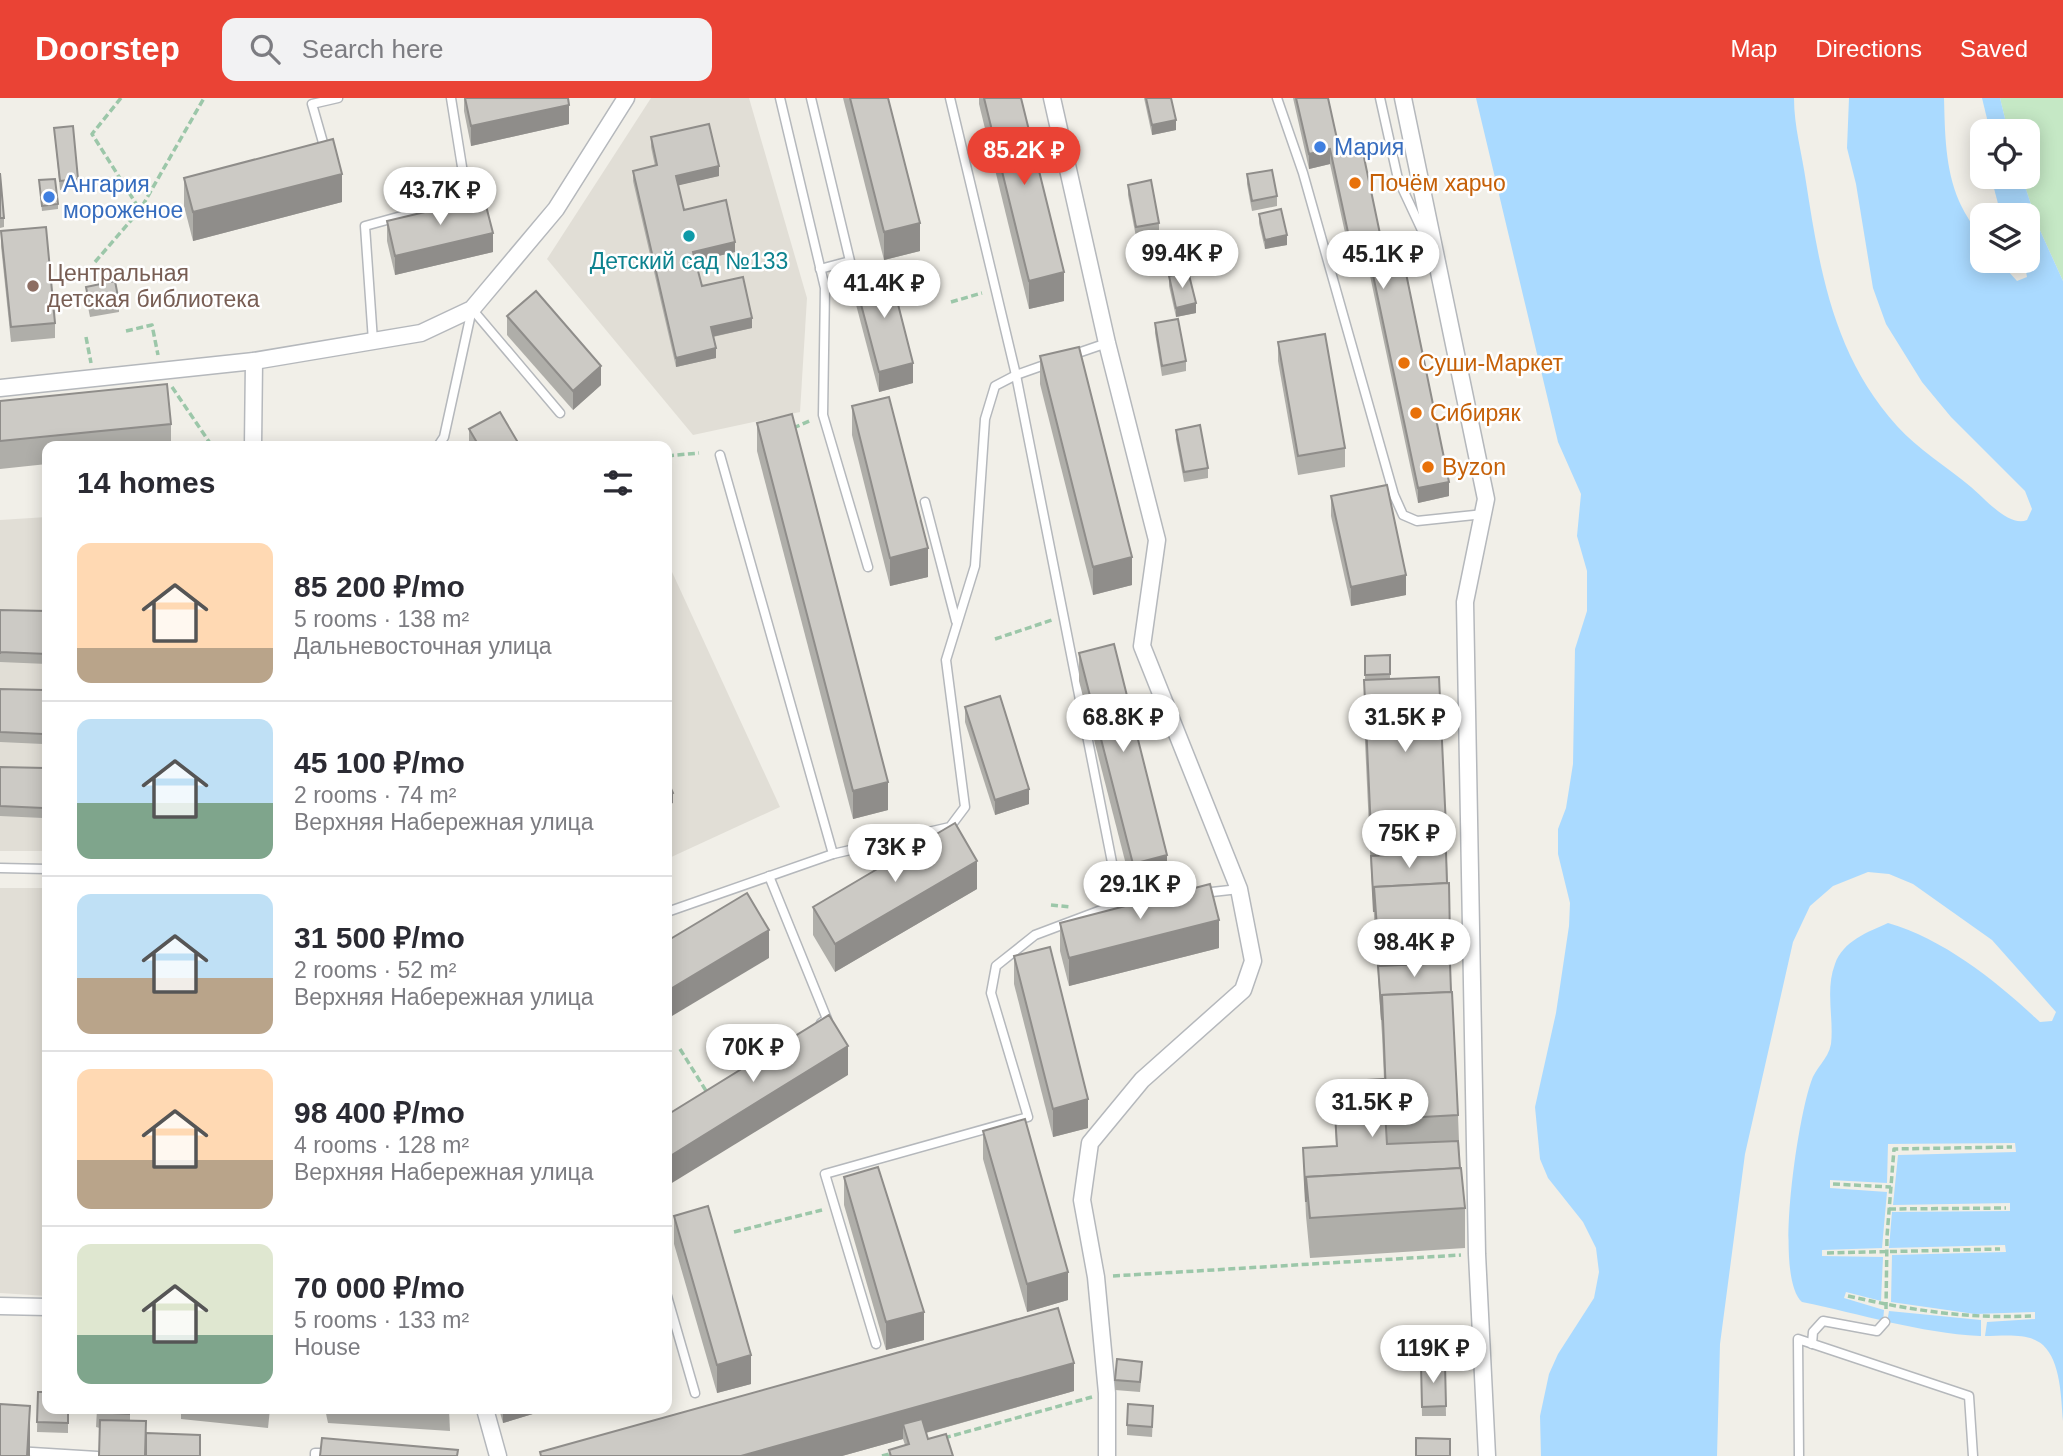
<!DOCTYPE html>
<meta charset="utf-8">
<style>
:root{--surface:#fff;--page:#f2f2f3;--text:#2b2b33;--muted:#7c7c81;--line:#e1e1e2;--accent:#ea4335}
body{margin:0;font-family:Arial,sans-serif;background:var(--page);color:var(--text);height:100vh;display:flex;flex-direction:column;font-size:26px;white-space:nowrap}
*{box-sizing:border-box;margin:0}
p{font-size:23px;color:var(--muted)}
.icon{flex:none;width:38px;height:38px;fill:none;stroke:currentColor;stroke-width:2;stroke-linecap:round;stroke-linejoin:round}
.map{position:relative;flex:1;overflow:hidden}
.side{position:absolute;left:42px;top:343px;width:630px;height:973px;display:flex;flex-direction:column;background:var(--surface);border-radius:14px;box-shadow:0 4px 18px #0003}
.side>*{flex:none}
.tools{position:absolute;left:1970px;top:21px;display:grid;gap:14px}
.tools a{display:grid;place-items:center;width:70px;height:70px;border-radius:14px;background:var(--surface);box-shadow:0 4px 18px #0003;font-size:35px}
.price{position:absolute;translate:-50% -60px;padding:0 16px;border-radius:24px;background:#fff;color:#222;font-size:23px;line-height:46px;filter:drop-shadow(0 2px 4px #0008)}
.price::after{content:'';position:absolute;left:50%;top:42px;width:21px;height:16px;margin-left:-10px;background:inherit;clip-path:polygon(0 0,100% 0,50% 100%)}
.price.on{background:var(--accent);color:#fff}
ul{padding:0;list-style:none}
li{display:flex;align-items:center;gap:21px;height:175px;padding:0 35px}
li+li{border-top:2px solid var(--line)}
li span{display:grid;place-items:center;flex:none;width:196px;height:140px;border-radius:14px;color:#555}
li>.icon{margin-inline-start:auto}
span .icon{width:84px;height:84px;fill:#fffc;stroke-width:1}
li b{font-size:30px}
h2{display:flex;justify-content:space-between;align-items:center;height:84px;padding:0 35px;font-size:30px}
header{display:flex;align-items:center;gap:42px;box-sizing:border-box;height:98px;padding:0 35px;background:var(--accent);color:#fff}
header strong{font-size:33px}
nav{display:flex;gap:38px;margin-inline-start:auto;font-size:24px}
.search{width:490px;height:63px;background:var(--page);display:flex;align-items:center;gap:18px;box-sizing:border-box;padding:0 24px;border-radius:14px;color:var(--muted);font-size:26px}
.map>svg:first-child{display:block}
</style>
<header>
<strong>Doorstep</strong>
<div class="search"><svg class="icon" aria-label="search" viewBox="0 0 24 24"><circle cx="10" cy="10" r="6"/><path d="M15 15l6 6"/></svg>Search here</div>
<nav><a>Map</a><a>Directions</a><a>Saved</a></nav>
</header>
<div class="map">
<svg width="2063" height="1358" viewBox="0 0 2063 1358">
<rect width="100%" height="100%" fill="#f1efe8"/>
<g fill="#e1ded6">
<path d="M651,0H749L807,200L800,314L693,337L547,161Z"/>
<path d="M47,419V753H0V422Z"/>
<path d="M667,463L780,709L667,761Z"/>
<path d="M0,790H47V1198L0,1195Z"/>
</g>
<path fill="#c5e8c5" d="M2000,0H2063V183L2038,128L2022,79H2028V33H2008Z"/>
<g fill="#aadaff">
<path d="M1476,0H1794C1794,29 1802,55 1806,84C1820,174 1834,258 1897,328C1918,351 1947,369 1971,389C1984,400 2010,430 2027,422L2032,411L2025,393L1951,319L1922,284L1886,226L1873,190L1856,86L1847,50L1849,0H1944C1945,35 1945,70 1959,103C1970,128 1983,134 1983,163H1999L2017,183L2027,179L2024,163H2028V117H2001L1991,79H2022L2038,128L2063,183V1323C2061,1300 2061,1264 2043,1247C2028,1233 1998,1239 1980,1238C1919,1235 1861,1216 1802,1204C1773,1178 1798,1021 1811,984C1815,970 1828,962 1831,946C1834,920 1825,892 1835,866C1843,843 1868,834 1888,825C1946,842 1997,884 2040,924L2052,923L2056,914L1992,842L1913,786L1889,776L1868,774L1833,788L1810,808L1793,844L1745,1056L1720,1246L1717,1358H1541L1540,1318L1549,1276L1558,1256L1594,1200L1599,1174L1596,1150L1583,1124L1548,1080L1540,1061L1535,1009L1556,915L1569,828L1570,805L1558,756V731L1566,710L1573,666L1575,551L1587,513V473L1577,438L1581,396L1558,344Z"/>
<path d="M1982,0H2000L2008,33H1990Z"/>
</g>
<path fill="#f1efe8" d="M2015,1045L2016,1054L1898,1057L1893,1107L2010,1105V1113L1892,1114L1889,1150L2005,1147L2006,1154L1892,1157L1891,1204L1975,1216L2035,1214V1221L1987,1224L1985,1238H1981V1222L1889,1213L1887,1225L1883,1224L1884,1212L1844,1200L1846,1194L1881,1203L1883,1159L1822,1158V1152L1882,1150L1887,1094L1830,1090V1082L1887,1085L1888,1046Z"/>
<g fill="none" stroke-linecap="round" stroke-linejoin="round">
<defs>
<g id="service">
<path d="M780,0L825,190L823,317L868,469"/>
<path d="M811,0L850,163L820,171"/>
<path d="M950,0L1016,277L1120,805"/>
<path d="M1277,0L1303,75L1394,397L1403,417L1417,423L1484,416"/>
<path d="M1380,0L1398,81L1427,143"/>
<path d="M321,49L324,48L312,6L338,0"/>
<path d="M472,211L560,315"/>
<path d="M373,243L365,128L467,100L451,0"/>
<path d="M1072,257L1107,245"/>
<path d="M438,348L444,339L472,211"/>
<path d="M720,357L833,756"/>
<path d="M925,404L956,523"/>
<path d="M0,770L47,771"/>
<path d="M769,778L827,921L821,925"/>
<path d="M1203,795L1239,791"/>
<path d="M667,814L833,756L950,729L965,709L946,562L975,468L985,321L995,288L1016,277L1050,265"/>
<path d="M667,1198L695,1295"/>
<path d="M876,1246L825,1076L1028,1019L991,895L996,868L1035,837L1120,805L1159,800"/>
<path d="M1812,1246L1813,1234L1823,1223L1877,1233L1885,1224"/>
<path d="M0,1352L97,1358"/>
<path d="M315,1358V1355H330"/>
<path d="M1799,1358L1798,1241L1969,1298L1973,1358"/>
</g>
<g id="minor">
<path d="M1052,0L1107,245L1157,442L1142,548L1239,791L1253,863L1243,892L1142,982L1090,1045L1082,1102L1096,1179L1107,1295V1358"/>
<path d="M1403,0L1486,401L1465,504L1477,1156L1487,1358"/>
<path d="M0,290L254,263L421,235L472,211L556,111L626,0"/>
<path d="M253,348L254,263"/>
<path d="M0,1208L47,1209"/>
<path d="M485,1311L498,1358"/>
</g>
</defs>
<use href="#service" stroke="#b5b8bc" stroke-width="11"/>
<use href="#minor" stroke="#b5b8bc" stroke-width="19"/>
<g stroke="#9cc7a9" stroke-width="3.5" stroke-dasharray="7 3.5" stroke-linecap="butt">
<path d="M121,0L92,36L140,112"/>
<path d="M95,164L140,112L204,0"/>
<path d="M951,204L982,195"/>
<path d="M126,233L152,227L158,257"/>
<path d="M86,239L91,265"/>
<path d="M172,289L212,348"/>
<path d="M793,330L812,322"/>
<path d="M667,358L699,355"/>
<path d="M995,541L1052,522"/>
<path d="M1051,807L1070,809"/>
<path d="M680,951L708,996"/>
<path d="M1833,1086L1891,1089"/>
<path d="M1889,1111L2006,1110"/>
<path d="M734,1134L822,1112"/>
<path d="M1827,1155L2000,1151"/>
<path d="M1113,1178L1461,1157"/>
<path d="M1848,1198C1909,1212 1968,1221 2031,1218"/>
<path d="M1886,1211L1887,1138L1894,1051L2012,1049"/>
<path d="M944,1340L1092,1299"/>
<path d="M882,1358L893,1355"/>
</g>
<use href="#service" stroke="#fff" stroke-width="8"/>
<use href="#minor" stroke="#fff" stroke-width="16"/>
</g>
<g fill="#afaea9">
<path d="M464,0H568L569,26L471,48L464,13Z"/>
<path d="M843,0H888L920,153L884,162Z"/>
<path d="M979,0H1021L1064,203L1029,211L979,6Z"/>
<path d="M1144,0H1171L1176,32L1152,37Z"/>
<path d="M1293,0H1328L1339,50L1384,155L1449,398L1418,405L1369,173L1354,176L1330,66L1309,71Z"/>
<path d="M54,30L78,81V91L60,92Z"/>
<path d="M651,39L719,78L678,87L684,112L735,154L696,163L702,188L752,230L713,239L716,260L676,269L633,83V73L655,68L651,49Z"/>
<path d="M0,75L4,120V129L0,130Z"/>
<path d="M1247,76L1277,98V108L1252,113L1247,86Z"/>
<path d="M184,80L342,104L193,143L184,108Z"/>
<path d="M39,82L58,106V111L42,113Z"/>
<path d="M1128,87L1159,125V135L1136,139L1128,97Z"/>
<path d="M1259,116L1287,147L1265,151L1259,125Z"/>
<path d="M387,123L493,154L395,177L387,143Z"/>
<path d="M1,133L55,225V240L11,244L1,148Z"/>
<path d="M1169,178L1196,215L1176,219L1169,188Z"/>
<path d="M854,180L913,285L879,294L854,199Z"/>
<path d="M86,189L119,204V214L90,219L86,199Z"/>
<path d="M507,218L601,287L573,312L507,237Z"/>
<path d="M1155,225L1186,263V273L1162,278L1155,235Z"/>
<path d="M1278,244L1345,350V369L1298,377L1278,263Z"/>
<path d="M1040,258L1132,487L1093,497L1040,286Z"/>
<path d="M0,303L171,326V348H47V366L0,371Z"/>
<path d="M852,308L928,479L890,488L852,337Z"/>
<path d="M757,325L888,712L853,721L757,353Z"/>
<path d="M469,331L520,348H469Z"/>
<path d="M1176,332L1208,370V380L1184,384L1176,341Z"/>
<path d="M1331,398L1406,497L1351,508L1331,418Z"/>
<path d="M0,512L47,513V566L0,564Z"/>
<path d="M1079,555L1167,786L1133,794L1079,583Z"/>
<path d="M1390,557V581L1446,729L1450,865L1458,1017L1460,1070L1465,1110V1150L1310,1160L1306,1118L1303,1050L1336,1048L1333,984L1385,1004L1382,937L1371,773L1364,622V582H1365V558Z"/>
<path d="M0,591L44,592L43,646L0,644Z"/>
<path d="M965,609L1029,706L995,717L965,624Z"/>
<path d="M0,669L44,670L43,720L0,718Z"/>
<path d="M977,791L835,874L813,837V809Z"/>
<path d="M1060,825L1219,850L1069,888L1060,853Z"/>
<path d="M1014,858L1088,1030L1053,1039L1014,886Z"/>
<path d="M983,1033L1068,1202L1027,1214L983,1061Z"/>
<path d="M844,1079L924,1242L886,1252L844,1107Z"/>
<path d="M674,1118L751,1286L717,1295L674,1146Z"/>
<path d="M1421,1266H1445L1446,1318H1422Z"/>
<path d="M1142,1273L1140,1294L1115,1292V1282Z"/>
<path d="M1074,1293L926,1335L928,1341L953,1358H889V1352L905,1347L903,1341L842,1358H540V1354Z"/>
<path d="M38,1294L68,1311V1335L37,1334Z"/>
<path d="M97,1311H130V1323L146,1336L200,1358L96,1329Z"/>
<path d="M181,1311H270L268,1330L181,1321Z"/>
<path d="M325,1311H449L450,1333L328,1325Z"/>
<path d="M499,1311H536V1315L503,1325Z"/>
<path d="M1153,1318L1152,1339L1127,1337V1327Z"/>
</g>
<g fill="#8f8d8a">
<path d="M569,7V26L471,48V28Z"/>
<path d="M1176,22V32L1152,37V27Z"/>
<path d="M1330,51V66L1309,71V56Z"/>
<path d="M719,68V78L676,88V78Z"/>
<path d="M342,76V104L193,143V114Z"/>
<path d="M920,125V153L884,162V134Z"/>
<path d="M493,135V154L395,177V158Z"/>
<path d="M1287,137V147L1265,151V142Z"/>
<path d="M735,144V154L693,164V154Z"/>
<path d="M1369,158V173L1354,176V162Z"/>
<path d="M1064,174V203L1029,211V183Z"/>
<path d="M1196,205V215L1176,219V210Z"/>
<path d="M752,220V230L711,239V229Z"/>
<path d="M716,250V260L676,269V260Z"/>
<path d="M913,265V285L879,294V274Z"/>
<path d="M601,268V287L573,312V293Z"/>
<path d="M1449,384V398L1418,405V390Z"/>
<path d="M928,450V479L890,488V460Z"/>
<path d="M1132,459V487L1093,497V469Z"/>
<path d="M1406,477V497L1351,508V489Z"/>
<path d="M888,684V712L853,721V693Z"/>
<path d="M1029,691V706L995,717V702Z"/>
<path d="M673,695V705L667,708V698Z"/>
<path d="M1167,757V786L1133,794V766Z"/>
<path d="M977,763V791L835,874V846Z"/>
<path d="M1219,822V850L1069,888V860Z"/>
<path d="M769,832V860L667,921V893Z"/>
<path d="M848,948V977L667,1088V1060Z"/>
<path d="M1088,1001V1030L1053,1039V1011Z"/>
<path d="M1068,1174V1202L1027,1214V1186Z"/>
<path d="M924,1214V1242L886,1252V1224Z"/>
<path d="M751,1257V1286L717,1295V1267Z"/>
<path d="M1074,1265V1293L907,1340L903,1326V1341L842,1358H741Z"/>
<path d="M30,1308V1358H27Z"/>
<path d="M503,1311H536V1315L503,1325Z"/>
</g>
<g fill="#cccac5" stroke="#8f8d8a" stroke-width="2">
<path d="M465,0H568L569,7L471,28Z"/>
<path d="M850,0H888L920,125L884,134Z"/>
<path d="M984,0H1021L1064,174L1029,183Z"/>
<path d="M1146,0H1171L1176,22L1152,27Z"/>
<path d="M1296,0H1328L1339,50L1361,45L1384,155L1401,151L1449,384L1418,390L1369,158L1354,162L1330,51L1309,56Z"/>
<path d="M709,26L719,68L676,78L684,112L726,102L735,144L693,154L702,188L743,179L752,220L711,229L716,250L676,260L633,73L657,67L651,39Z"/>
<path d="M73,28L78,81L60,83L54,30Z"/>
<path d="M333,41L342,76L193,114L184,80Z"/>
<path d="M1272,72L1277,98L1252,103L1247,76Z"/>
<path d="M0,75L4,120H0Z"/>
<path d="M55,81L58,106L42,108L39,82Z"/>
<path d="M1151,82L1159,125L1136,129L1128,87Z"/>
<path d="M484,100L493,135L395,158L387,123Z"/>
<path d="M1281,111L1287,137L1265,142L1259,116Z"/>
<path d="M46,129L55,225L11,229L1,133Z"/>
<path d="M889,171L913,265L879,274L854,180Z"/>
<path d="M1188,173L1196,205L1176,210L1169,178Z"/>
<path d="M115,183L119,204L90,209L86,189Z"/>
<path d="M536,193L601,268L573,293L507,218Z"/>
<path d="M1178,221L1186,263L1162,268L1155,225Z"/>
<path d="M1325,236L1345,350L1298,358L1278,244Z"/>
<path d="M1079,249L1132,459L1093,469L1040,258Z"/>
<path d="M167,286L171,326L0,343V303Z"/>
<path d="M889,299L928,450L890,460L852,308Z"/>
<path d="M500,314L520,348H479L469,331Z"/>
<path d="M792,316L888,684L853,693L757,325Z"/>
<path d="M1200,327L1208,370L1184,374L1176,332Z"/>
<path d="M1387,387L1406,477L1351,489L1331,398Z"/>
<path d="M0,512L47,513V556L0,554V556Z"/>
<path d="M1114,546L1167,757L1133,766L1079,555Z"/>
<path d="M1390,557V576L1365,577V558Z"/>
<path d="M1439,579L1446,729L1371,733L1364,582Z"/>
<path d="M0,591L44,592L43,636L0,634Z"/>
<path d="M1000,598L1029,691L995,702L965,609Z"/>
<path d="M0,669L44,670L43,710L0,708Z"/>
<path d="M667,682L673,695L667,698Z"/>
<path d="M955,725L977,763L835,846L813,809Z"/>
<path d="M1446,754L1447,785L1374,789V814L1371,758Z"/>
<path d="M1449,785L1450,840L1378,843L1374,789Z"/>
<path d="M1210,786L1219,822L1069,860L1060,825Z"/>
<path d="M747,795L769,832L667,893V843Z"/>
<path d="M1050,849L1088,1001L1053,1011L1014,858Z"/>
<path d="M1450,865L1451,894L1382,897V922L1378,868Z"/>
<path d="M1452,894L1458,1017L1387,1021L1382,897Z"/>
<path d="M829,917L848,948L667,1060V1017Z"/>
<path d="M1383,981L1387,1046L1458,1043L1460,1070L1306,1079V1104L1303,1050L1337,1048L1333,984Z"/>
<path d="M1025,1021L1068,1174L1027,1186L983,1033Z"/>
<path d="M878,1069L924,1214L886,1224L844,1079Z"/>
<path d="M1461,1070L1465,1110L1310,1120L1306,1079Z"/>
<path d="M708,1108L751,1257L717,1267L674,1118Z"/>
<path d="M1058,1210L1074,1265L741,1358H541L540,1354Z"/>
<path d="M1117,1261L1142,1264L1140,1284L1115,1282Z"/>
<path d="M1421,1266H1445L1446,1308L1422,1309Z"/>
<path d="M38,1294H47V1311H68V1325L37,1324Z"/>
<path d="M0,1306L30,1308L27,1358H0Z"/>
<path d="M1128,1306L1153,1308L1152,1329L1127,1327Z"/>
<path d="M97,1311H129V1316L96,1314Z"/>
<path d="M223,1311H268V1315Z"/>
<path d="M409,1311H449L450,1314Z"/>
<path d="M922,1321L928,1341L946,1336L953,1358H891L889,1352L909,1346L903,1326Z"/>
<path d="M100,1322L146,1323L145,1358H99Z"/>
<path d="M146,1335L200,1337V1358H146Z"/>
<path d="M322,1340L458,1352L457,1358H320Z"/>
<path d="M1416,1340L1450,1341V1358H1416Z"/>
</g>
<g fill="#3f7fe0" stroke="#fff" stroke-width="2.5">
<circle cx="1320" cy="49" r="7"/>
<circle cx="49" cy="99" r="7"/>
</g>
<g fill="#e8710a" stroke="#fff" stroke-width="2.5">
<circle cx="1355" cy="85" r="7"/>
<circle cx="1404" cy="265" r="7"/>
<circle cx="1416" cy="315" r="7"/>
<circle cx="1428" cy="369" r="7"/>
</g>
<circle fill="#0f9aa8" stroke="#fff" stroke-width="2.5" cx="689" cy="138" r="7"/>
<circle fill="#8d6e63" stroke="#fff" stroke-width="2.5" cx="33" cy="188" r="7"/>
<g text-anchor="middle" stroke-width="5" stroke-linejoin="round" paint-order="stroke">
<g font-size="23" fill="#366cbe" stroke="#fff" text-anchor="start">
<text x="1334" y="57">Мария</text>
<text x="63" y="94">Ангария<tspan x="63" dy="26">мороженое</tspan></text>
</g>
<g font-size="23" fill="#c56008" stroke="#fff" text-anchor="start">
<text x="1369" y="93">Почём харчо</text>
<text x="1418" y="273">Суши-Маркет</text>
<text x="1430" y="323">Сибиряк</text>
<text x="1442" y="377">Byzon</text>
</g>
<g font-size="23" fill="#0d838f" stroke="#fff">
<text x="689" y="171">Детский сад №133</text>
</g>
<g font-size="23" fill="#785e54" stroke="#fff" text-anchor="start">
<text x="47" y="183">Центральная<tspan x="47" dy="26">детская библиотека</tspan></text>
</g>
</g>
</svg>
<div class="tools">
<a><svg class="icon" aria-label="locate" viewBox="0 0 24 24"><circle cx="12" cy="12" r="6"/><path d="M12 2v4M12 18v4M2 12h4M18 12h4"/></svg></a>
<a><svg class="icon" aria-label="layers" viewBox="0 0 24 24"><path d="M12 4l9 5-9 5-9-5zM3 14l9 5 9-5"/></svg></a>
</div>
<b class="price on" style="left:1024px;top:89px">85.2K ₽</b>
<b class="price" style="left:440px;top:129px">43.7K ₽</b>
<b class="price" style="left:1182px;top:192px">99.4K ₽</b>
<b class="price" style="left:1383px;top:193px">45.1K ₽</b>
<b class="price" style="left:884px;top:222px">41.4K ₽</b>
<b class="price" style="left:1123px;top:656px">68.8K ₽</b>
<b class="price" style="left:1405px;top:656px">31.5K ₽</b>
<b class="price" style="left:1409px;top:772px">75K ₽</b>
<b class="price" style="left:895px;top:786px">73K ₽</b>
<b class="price" style="left:1140px;top:823px">29.1K ₽</b>
<b class="price" style="left:1414px;top:881px">98.4K ₽</b>
<b class="price" style="left:753px;top:986px">70K ₽</b>
<b class="price" style="left:1372px;top:1041px">31.5K ₽</b>
<b class="price" style="left:1433px;top:1287px">119K ₽</b>
<section class="side">
<h2>14 homes<svg class="icon" aria-label="filters" viewBox="0 0 24 24"><path d="M4 7h16M4 17h16"/><circle cx="9" cy="7" r="2"/><circle cx="15" cy="17" r="2"/></svg></h2>
<ul>
<li><span style="background:linear-gradient(#ffd9b3 75%,#b9a48a 0)"><svg class="icon" aria-label="home" viewBox="0 0 24 24"><path d="M3 11l9-7 9 7M6 9v11h12V9"/></svg></span><div><b>85 200 ₽/mo</b><p>5 rooms · 138 m²</p><p>Дальневосточная улица</p></div></li>
<li><span style="background:linear-gradient(#bfe0f5 60%,#7fa58c 0)"><svg class="icon" aria-label="home" viewBox="0 0 24 24"><path d="M3 11l9-7 9 7M6 9v11h12V9"/></svg></span><div><b>45 100 ₽/mo</b><p>2 rooms · 74 m²</p><p>Верхняя Набережная улица</p></div></li>
<li><span style="background:linear-gradient(#bfe0f5 60%,#b9a48a 0)"><svg class="icon" aria-label="home" viewBox="0 0 24 24"><path d="M3 11l9-7 9 7M6 9v11h12V9"/></svg></span><div><b>31 500 ₽/mo</b><p>2 rooms · 52 m²</p><p>Верхняя Набережная улица</p></div></li>
<li><span style="background:linear-gradient(#ffd9b3 65%,#b9a48a 0)"><svg class="icon" aria-label="home" viewBox="0 0 24 24"><path d="M3 11l9-7 9 7M6 9v11h12V9"/></svg></span><div><b>98 400 ₽/mo</b><p>4 rooms · 128 m²</p><p>Верхняя Набережная улица</p></div></li>
<li><span style="background:linear-gradient(#dfe7d0 65%,#7fa58c 0)"><svg class="icon" aria-label="home" viewBox="0 0 24 24"><path d="M3 11l9-7 9 7M6 9v11h12V9"/></svg></span><div><b>70 000 ₽/mo</b><p>5 rooms · 133 m²</p><p>House</p></div></li>
</ul>
</section>
</div>
